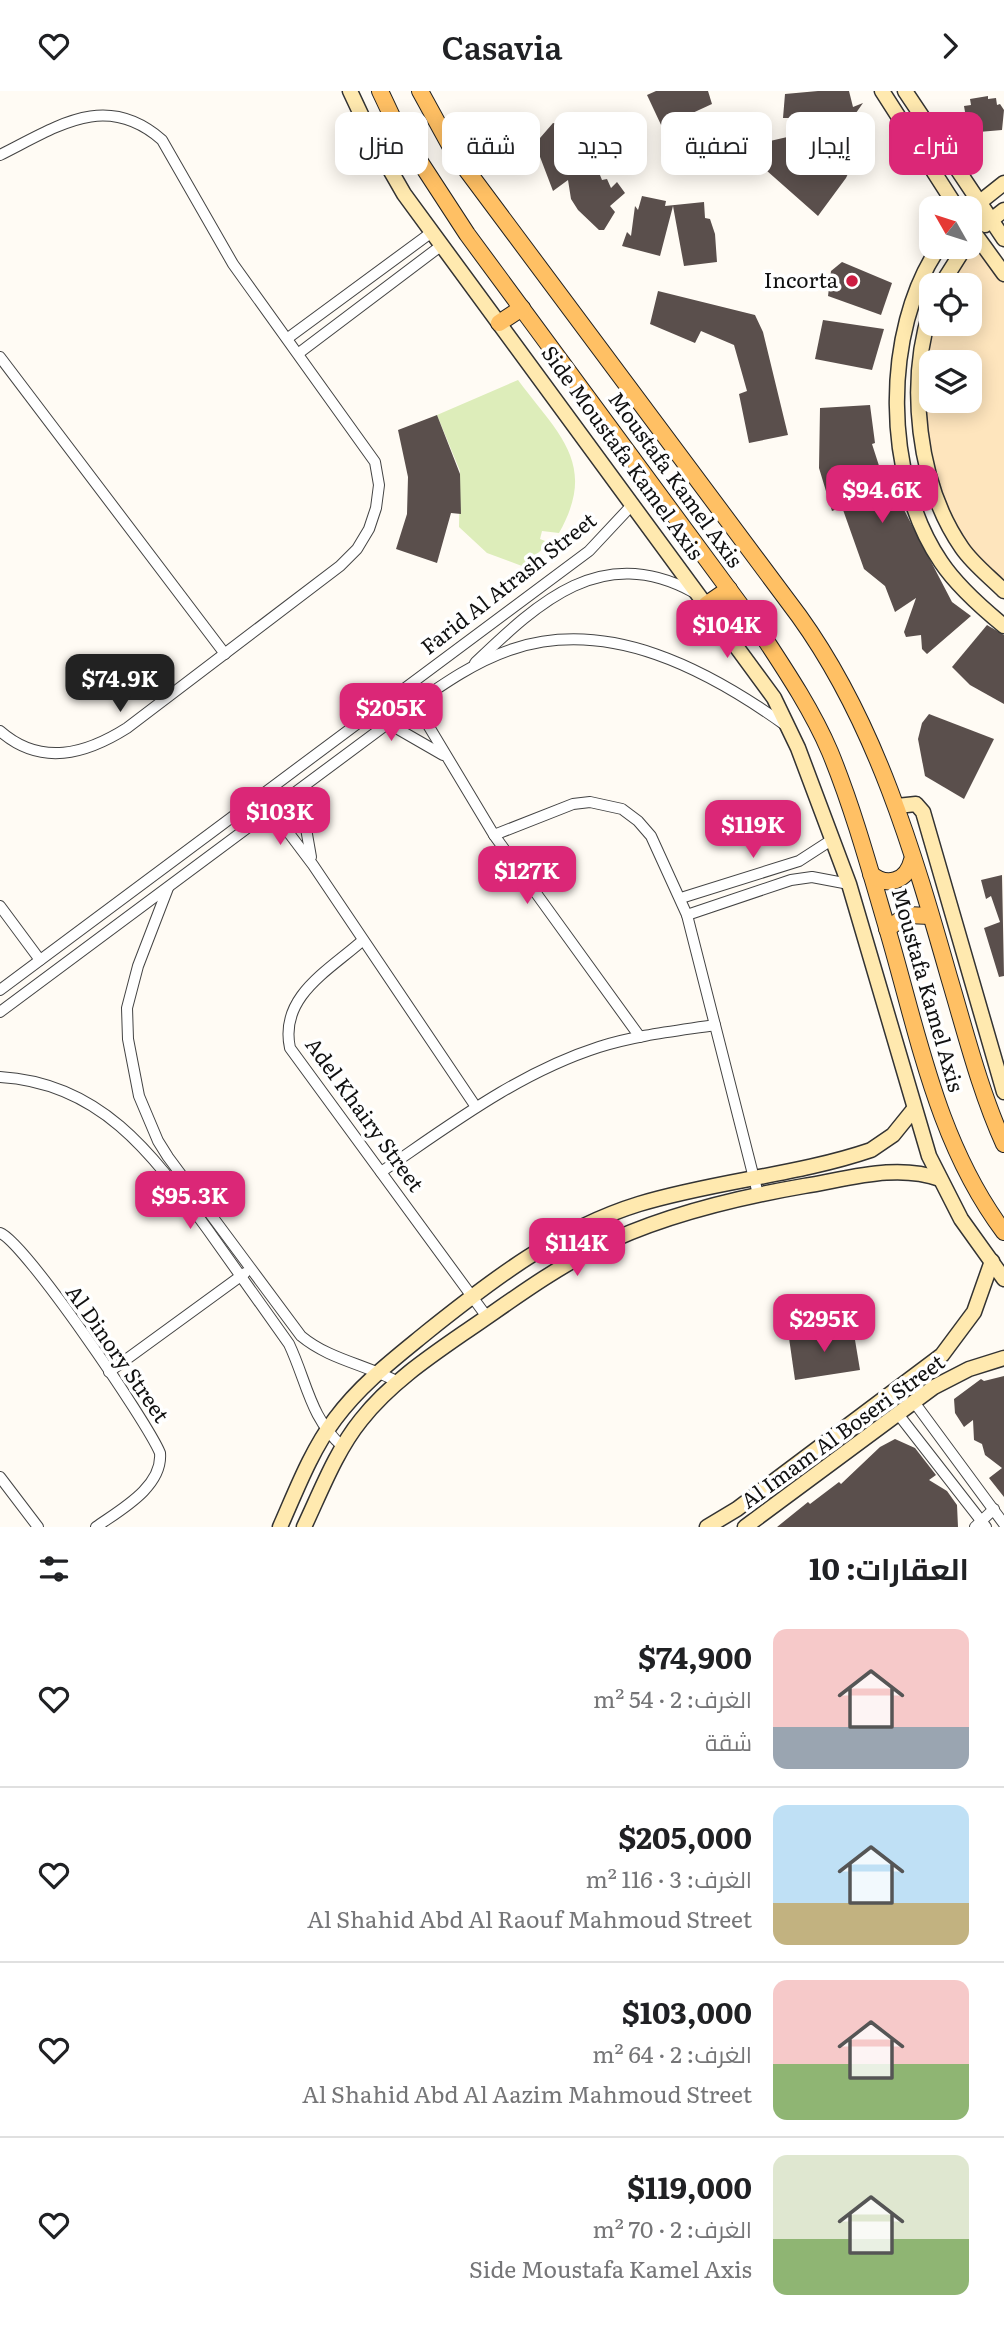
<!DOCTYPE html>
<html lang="ar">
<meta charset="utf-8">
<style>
:root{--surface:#fff;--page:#f2f2f2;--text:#202124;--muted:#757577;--line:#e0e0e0;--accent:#db2777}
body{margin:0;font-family:Literata,Cairo,serif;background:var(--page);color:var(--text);direction:rtl;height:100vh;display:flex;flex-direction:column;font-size:26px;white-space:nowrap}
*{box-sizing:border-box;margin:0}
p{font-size:23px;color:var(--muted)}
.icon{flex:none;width:38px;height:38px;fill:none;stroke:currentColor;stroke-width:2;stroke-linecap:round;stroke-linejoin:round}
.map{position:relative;height:1436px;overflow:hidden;direction:ltr}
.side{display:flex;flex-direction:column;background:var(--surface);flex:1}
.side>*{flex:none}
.banner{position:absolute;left:21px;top:21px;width:962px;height:63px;direction:rtl;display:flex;gap:14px}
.needle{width:46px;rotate:309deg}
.buttons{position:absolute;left:919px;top:105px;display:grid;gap:14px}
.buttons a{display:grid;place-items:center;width:63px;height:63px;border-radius:14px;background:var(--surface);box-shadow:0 4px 18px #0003;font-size:35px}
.price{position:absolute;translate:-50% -60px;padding:0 16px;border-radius:14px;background:var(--accent);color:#fff;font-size:23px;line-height:46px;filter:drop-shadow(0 2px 4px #0008)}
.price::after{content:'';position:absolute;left:50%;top:42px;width:21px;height:16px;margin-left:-10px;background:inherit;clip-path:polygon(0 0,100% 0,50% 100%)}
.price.active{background:#222;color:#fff}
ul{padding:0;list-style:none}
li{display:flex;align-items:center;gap:21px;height:175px;padding:0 35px}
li+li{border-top:2px solid var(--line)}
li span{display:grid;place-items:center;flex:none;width:196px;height:140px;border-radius:14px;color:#555}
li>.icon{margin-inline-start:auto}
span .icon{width:84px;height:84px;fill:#fffc;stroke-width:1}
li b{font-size:30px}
h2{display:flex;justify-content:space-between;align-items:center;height:84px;padding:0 35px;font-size:30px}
.chip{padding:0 24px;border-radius:14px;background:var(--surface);box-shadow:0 4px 18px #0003;font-size:24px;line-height:63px}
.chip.active{background:var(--accent);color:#fff}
header{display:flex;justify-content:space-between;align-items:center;height:91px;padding:0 35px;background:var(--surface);font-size:32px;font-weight:600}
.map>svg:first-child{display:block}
</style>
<header><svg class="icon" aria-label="forward" viewBox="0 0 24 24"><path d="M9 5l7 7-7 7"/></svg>Casavia<svg class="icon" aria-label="heart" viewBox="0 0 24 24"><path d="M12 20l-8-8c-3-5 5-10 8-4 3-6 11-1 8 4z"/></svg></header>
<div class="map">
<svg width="1004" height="1436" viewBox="0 0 1004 1436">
<rect width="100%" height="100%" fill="#fffbf4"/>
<path fill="#ddedba" d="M518,289C559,344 598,373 559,442L542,440L540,448L550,452L522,475L487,462L459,436L460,380L437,324Z"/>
<path fill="#fee5bd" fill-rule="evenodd" d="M975,144L1004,183V500L976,473L943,420L920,321L931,233H970V194H941L970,156ZM931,271H970V310H931Z"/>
<g fill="#5a4f4c">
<path d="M656,0H708L712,13L662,36L647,4Z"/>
<path d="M818,0H849L853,16L863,12L851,29L853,48L831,55L820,32L831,27H783L785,3Z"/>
<path d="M988,5V8L996,7L997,14L1000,13L1004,19L1002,39L967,42L961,22L965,21L964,15L971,14L970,8Z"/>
<path d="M553,32L569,35L602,63L594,69L602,89L607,88L611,97L617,91L625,102L610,115L615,121L604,139H599L578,119L571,108L568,89L553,100L537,58L540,47Z"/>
<path d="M796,44L856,66L846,87L818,125L757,71L767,64L766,56L770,50Z"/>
<path d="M642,105L666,110L665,115L704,111L705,127L710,128L715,143L717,171L684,175L673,115L660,165L622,155L627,141L631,145L635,115L638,119Z"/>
<path d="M842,171L892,192L881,224L828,205L831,180Z"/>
<path d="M658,200L755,224L763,241L788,344L749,352L739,303L747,300L734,254L701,240L695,252L650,233Z"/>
<path d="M823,229L884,238L872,279L815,268Z"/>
<path d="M870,314L875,352L872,353L892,415L901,413L952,511L971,525L927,563L922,558L921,544L906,546L904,541L916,507L895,521L885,495L864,478L842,416L832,420L819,377L820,317Z"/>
<path d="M437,324L460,383L461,423L451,422L437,472L396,458L407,423L408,386L398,339Z"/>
<path d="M987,534L1004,544V613L970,594L952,576Z"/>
<path d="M929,623L994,648L964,708L925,685L918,648L922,632Z"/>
<path d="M1002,784L1004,885L999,886L984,837L1000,831L991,805L986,808L981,789Z"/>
<path d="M853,1237L860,1279L795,1289L789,1247Z"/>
<path d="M1004,1285V1406L989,1387L1002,1377L985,1364L982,1353L974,1349L973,1329L964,1336L955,1322L954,1308L981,1288L984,1290Z"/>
<path d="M895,1348L915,1357L936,1384L929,1389L947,1400L957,1414L958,1436H777L808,1411L810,1413L839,1391L841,1393L880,1356Z"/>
</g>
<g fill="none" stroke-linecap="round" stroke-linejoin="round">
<defs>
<g id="street">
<path d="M0,64C58,35 106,0 162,49L233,173L375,371L379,394L376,417L369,438L357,458L340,475L127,637C86,663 41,676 0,640"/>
<path d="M288,247L432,141"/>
<path d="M299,262L442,154"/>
<path d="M0,266L225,563"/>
<path d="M475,572C538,512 601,451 693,501"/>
<path d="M398,602L413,609L494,744L640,946"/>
<path d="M381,616L384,630L443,664"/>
<path d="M306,694L304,726L311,766"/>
<path d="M261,705L313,774L476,1016"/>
<path d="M494,744L573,713L590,711L622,718L638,730L651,745L687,824L758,1103"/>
<path d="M168,797L138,875L127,917L128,948L139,1005L158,1050L168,1066L301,1245C330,1269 365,1273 398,1291"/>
<path d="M681,807L799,770L833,748"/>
<path d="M0,815L40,869"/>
<path d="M687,824L791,789L812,786L849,793"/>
<path d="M362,850C328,880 279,906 290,957L487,1226"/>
<path d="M0,899L589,460L633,413"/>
<path d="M0,921L406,619C439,596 475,570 513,558C609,526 708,579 785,634"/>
<path d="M0,986C102,992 153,1064 208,1139C235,1177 262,1215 289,1253C307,1291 310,1327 343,1356"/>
<path d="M381,1081C450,1034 518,982 599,956C637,944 676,940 715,934"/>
<path d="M0,1142C24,1150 148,1332 160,1362C163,1396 120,1419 96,1436"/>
<path d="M109,1281L245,1182"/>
<path d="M914,1311L1004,1433"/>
<path d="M898,1323L986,1436"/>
<path d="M0,1386L38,1436"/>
<path d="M975,1436L994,1418"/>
</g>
<g id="secondary">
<path d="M350,0L373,49L404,103L774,607L798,657L849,793L929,1065L961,1128L1004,1188"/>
<path d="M882,0L957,117"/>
<path d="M905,0L1004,148"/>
<path d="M970,119L1004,92"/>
<path d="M985,134L1004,119"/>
<path d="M970,136L1004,183"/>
<path d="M939,156C882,240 883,386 941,471C957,495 982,517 1004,535"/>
<path d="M941,194L965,156"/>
<path d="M931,218C907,292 917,392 962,457C973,473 990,486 1004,500"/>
<path d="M897,715L916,713L923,721L1004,1001"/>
<path d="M280,1436C296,1400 311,1360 335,1328C361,1293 394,1268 427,1241C492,1189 558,1138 639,1113C714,1090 798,1084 871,1059L893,1044L914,1018"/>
<path d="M304,1436C321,1400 336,1360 361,1329C391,1291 432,1264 471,1237C512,1209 551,1180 596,1157C659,1125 735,1107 804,1095C848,1088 896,1072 940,1088"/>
<path d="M707,1436L737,1418L942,1264L974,1221L992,1170"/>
<path d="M745,1436L934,1296L969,1278L1004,1267"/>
</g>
<g id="primary">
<path d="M380,0L396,34L467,143L761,542C786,580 812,619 830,661C853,717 870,779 887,837C918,942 937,1052 1004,1141"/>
<path d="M420,0L454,62L799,525C876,632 913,760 949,886C966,943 980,1000 1004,1053"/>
<path d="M499,232L522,217"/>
<path d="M707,513L729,498"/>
<path d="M871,783C887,797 907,790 912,769"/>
<path d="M887,838L907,824L930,825"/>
</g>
</defs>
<use href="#street" stroke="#444" stroke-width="12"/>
<use href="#secondary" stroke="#333" stroke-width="17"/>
<use href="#primary" stroke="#222" stroke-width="18"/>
<use href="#street" stroke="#fff" stroke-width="10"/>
<use href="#secondary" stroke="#ffe9af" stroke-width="14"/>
<use href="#primary" stroke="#ffc064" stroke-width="16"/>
</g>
<circle fill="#cc1d42" stroke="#fff" stroke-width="2.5" cx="852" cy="190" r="7"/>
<g text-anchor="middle" stroke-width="7" stroke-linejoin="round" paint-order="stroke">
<g font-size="21" fill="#111" stroke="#fff" text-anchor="end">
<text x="838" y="197">Incorta</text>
</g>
<g font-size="21" fill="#111" stroke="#fff">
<text transform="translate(622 362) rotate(54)" y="7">Side Moustafa Kamel Axis</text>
<text transform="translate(675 389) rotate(54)" y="7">Moustafa Kamel Axis</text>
<text transform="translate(509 493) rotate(-38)" y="7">Farid Al Atrash Street</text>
<text transform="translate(927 899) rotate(74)" y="7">Moustafa Kamel Axis</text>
<text transform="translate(364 1024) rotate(54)" y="7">Adel Khairy Street</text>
<text transform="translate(117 1263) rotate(55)" y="7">Al Dinory Street</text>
<text transform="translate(843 1341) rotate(-36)" y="7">Al Imam Al Boseri Street</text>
</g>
</g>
</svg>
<div class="buttons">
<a><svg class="needle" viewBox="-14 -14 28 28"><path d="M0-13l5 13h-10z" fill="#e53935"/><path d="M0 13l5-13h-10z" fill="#757577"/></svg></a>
<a><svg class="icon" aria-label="locate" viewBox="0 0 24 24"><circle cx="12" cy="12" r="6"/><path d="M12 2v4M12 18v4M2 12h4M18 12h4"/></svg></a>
<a><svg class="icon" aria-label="layers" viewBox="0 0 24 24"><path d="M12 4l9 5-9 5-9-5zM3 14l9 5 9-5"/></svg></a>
</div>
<b class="price" style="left:882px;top:434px">$94.6K</b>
<b class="price" style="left:727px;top:569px">$104K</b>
<b class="price active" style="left:120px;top:623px">$74.9K</b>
<b class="price" style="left:391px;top:652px">$205K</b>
<b class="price" style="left:280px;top:756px">$103K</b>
<b class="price" style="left:753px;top:769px">$119K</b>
<b class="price" style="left:527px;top:815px">$127K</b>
<b class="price" style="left:190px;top:1140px">$95.3K</b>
<b class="price" style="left:577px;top:1187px">$114K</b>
<b class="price" style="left:824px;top:1263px">$295K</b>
<div class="banner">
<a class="chip active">شراء</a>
<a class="chip">إيجار</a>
<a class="chip">تصفية</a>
<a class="chip">جديد</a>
<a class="chip">شقة</a>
<a class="chip">منزل</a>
</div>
</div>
<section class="side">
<h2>العقارات: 10<svg class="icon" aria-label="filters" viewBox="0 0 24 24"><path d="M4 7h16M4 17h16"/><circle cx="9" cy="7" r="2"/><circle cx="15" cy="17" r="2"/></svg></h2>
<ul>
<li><span style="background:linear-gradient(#f6c9c9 70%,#9aa5b1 0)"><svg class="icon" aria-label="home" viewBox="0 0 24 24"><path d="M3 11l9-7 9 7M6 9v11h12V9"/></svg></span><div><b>$74,900</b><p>الغرف: 2 · 54 m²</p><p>شقة</p></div><svg class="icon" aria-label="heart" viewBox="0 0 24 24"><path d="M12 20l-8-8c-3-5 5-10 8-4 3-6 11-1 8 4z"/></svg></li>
<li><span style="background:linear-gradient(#bfe0f5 70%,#c2b280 0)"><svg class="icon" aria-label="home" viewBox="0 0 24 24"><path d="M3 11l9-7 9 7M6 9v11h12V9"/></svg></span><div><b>$205,000</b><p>الغرف: 3 · 116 m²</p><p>Al Shahid Abd Al Raouf Mahmoud Street</p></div><svg class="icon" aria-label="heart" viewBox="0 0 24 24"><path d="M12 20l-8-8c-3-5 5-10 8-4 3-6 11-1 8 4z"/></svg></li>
<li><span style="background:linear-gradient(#f6c9c9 60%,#8fb573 0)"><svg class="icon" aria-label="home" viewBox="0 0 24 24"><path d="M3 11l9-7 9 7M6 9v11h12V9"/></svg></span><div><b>$103,000</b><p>الغرف: 2 · 64 m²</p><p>Al Shahid Abd Al Aazim Mahmoud Street</p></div><svg class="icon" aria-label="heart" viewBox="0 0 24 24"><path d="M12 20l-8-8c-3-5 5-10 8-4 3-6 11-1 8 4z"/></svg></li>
<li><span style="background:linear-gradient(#dfe7d0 60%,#8fb573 0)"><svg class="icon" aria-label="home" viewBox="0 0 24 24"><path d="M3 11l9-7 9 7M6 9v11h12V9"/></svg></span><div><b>$119,000</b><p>الغرف: 2 · 70 m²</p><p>Side Moustafa Kamel Axis</p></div><svg class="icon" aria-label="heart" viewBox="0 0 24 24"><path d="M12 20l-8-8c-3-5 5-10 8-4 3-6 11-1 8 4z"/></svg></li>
</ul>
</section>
